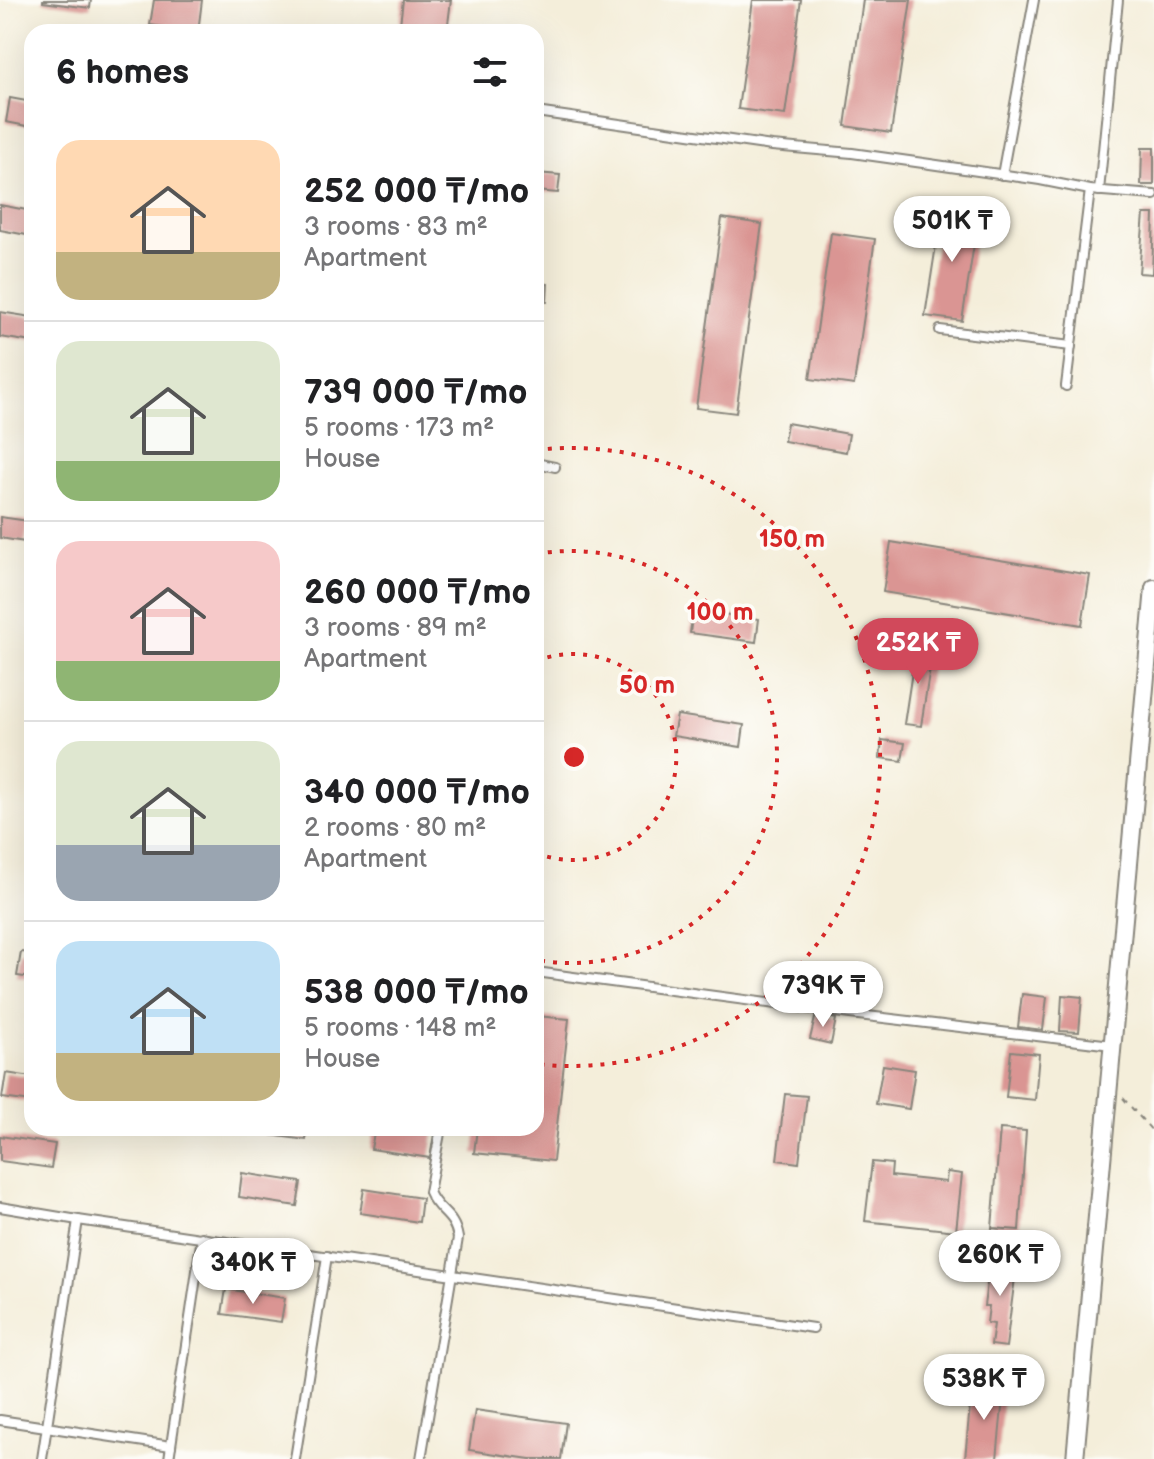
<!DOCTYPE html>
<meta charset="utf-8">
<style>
:root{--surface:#fff;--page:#f2f2f2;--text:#202124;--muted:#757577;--line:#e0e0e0;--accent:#d1495b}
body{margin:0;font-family:"Balsamiq Sans",sans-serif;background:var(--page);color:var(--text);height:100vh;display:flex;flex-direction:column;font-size:30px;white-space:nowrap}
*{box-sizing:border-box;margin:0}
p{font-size:26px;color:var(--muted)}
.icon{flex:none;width:44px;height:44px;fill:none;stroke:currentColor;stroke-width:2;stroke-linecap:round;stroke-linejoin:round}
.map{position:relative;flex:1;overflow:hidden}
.panel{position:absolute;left:24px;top:24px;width:520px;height:1112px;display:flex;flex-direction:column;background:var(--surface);border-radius:24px;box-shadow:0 8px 32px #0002}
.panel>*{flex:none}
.price{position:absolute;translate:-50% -68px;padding:0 18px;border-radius:28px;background:#fff;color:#222;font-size:26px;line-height:52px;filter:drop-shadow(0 2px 4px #0008)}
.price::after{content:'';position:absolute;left:50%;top:48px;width:24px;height:18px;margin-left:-12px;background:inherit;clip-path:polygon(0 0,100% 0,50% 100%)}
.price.active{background:var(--accent);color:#fff}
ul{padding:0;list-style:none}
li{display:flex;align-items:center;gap:24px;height:200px;padding:0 32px}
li+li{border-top:2px solid var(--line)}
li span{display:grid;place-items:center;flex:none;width:224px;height:160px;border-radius:24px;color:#555}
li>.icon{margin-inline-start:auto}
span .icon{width:96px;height:96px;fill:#fffc;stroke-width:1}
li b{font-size:34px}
h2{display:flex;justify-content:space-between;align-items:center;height:96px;padding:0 32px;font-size:34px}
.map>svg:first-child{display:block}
</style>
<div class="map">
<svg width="1154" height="1459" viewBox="0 0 1154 1459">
<rect width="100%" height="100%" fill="#fdfcf7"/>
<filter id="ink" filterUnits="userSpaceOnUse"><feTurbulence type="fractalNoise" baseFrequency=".0125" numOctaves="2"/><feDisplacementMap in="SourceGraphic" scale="16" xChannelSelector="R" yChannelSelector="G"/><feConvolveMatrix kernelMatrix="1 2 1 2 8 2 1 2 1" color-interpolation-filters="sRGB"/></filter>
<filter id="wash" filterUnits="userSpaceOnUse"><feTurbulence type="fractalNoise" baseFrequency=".006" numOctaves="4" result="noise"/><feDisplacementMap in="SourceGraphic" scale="32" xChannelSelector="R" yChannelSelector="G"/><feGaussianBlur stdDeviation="1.8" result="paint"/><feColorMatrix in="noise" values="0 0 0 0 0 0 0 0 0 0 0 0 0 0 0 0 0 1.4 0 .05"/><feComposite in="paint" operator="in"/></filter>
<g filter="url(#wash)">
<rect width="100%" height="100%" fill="#f4eeda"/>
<g id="blocks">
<g fill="#da9593">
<path d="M43,0H91L90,8L43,2Z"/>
<path d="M154,0H202L198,32L150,25Z"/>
<path d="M403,0H451L447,32H399Z"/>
<path d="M753,0H801L785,115L738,109Z"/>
<path d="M863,0H911L891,133L845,126Z"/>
<path d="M10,98L32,102V127L6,122Z"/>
<path d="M1142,148H1154V185H1141Z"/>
<path d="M536,173L560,175L558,193L536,191Z"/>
<path d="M0,205L32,211V236L0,230Z"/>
<path d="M942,207L979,212L962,321L925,316Z"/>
<path d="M1144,214H1154L1152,274L1139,273Z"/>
<path d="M722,218L762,224L736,413L696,408Z"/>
<path d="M831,233L875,239L854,385L810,379Z"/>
<path d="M536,283L548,284L547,302L536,301Z"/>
<path d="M0,312L32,317V342L0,337Z"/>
<path d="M787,423L849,434L846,452L784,441Z"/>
<path d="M0,517L29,521L25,542L0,538Z"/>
<path d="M891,542L1090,575L1082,625L883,592Z"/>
<path d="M693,610L759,619L756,642L690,633Z"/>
<path d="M916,645L933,648L921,726L904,724Z"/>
<path d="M677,715L744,725L741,747L673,736Z"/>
<path d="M882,740L905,743L902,761L880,758Z"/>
<path d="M21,952L32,953V978L17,976Z"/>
<path d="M1022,994L1047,997L1043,1030L1018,1027Z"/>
<path d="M1062,995L1082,997L1079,1032L1060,1031Z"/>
<path d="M816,1014L836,1019L831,1044L810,1039Z"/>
<path d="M536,1016L569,1019L553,1161L474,1153L477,1128H536Z"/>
<path d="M1011,1051L1039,1054L1035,1100L1006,1097Z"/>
<path d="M883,1065L915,1070L909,1109L876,1104Z"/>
<path d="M6,1073L32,1077V1102L2,1098Z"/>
<path d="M785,1094L807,1096L799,1163L777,1160Z"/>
<path d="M248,1128H308L306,1140L247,1132Z"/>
<path d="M375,1128H397L434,1134L430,1158L371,1149Z"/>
<path d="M1000,1129L1026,1131L1019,1230L992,1228Z"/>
<path d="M0,1136L55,1144L51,1168L0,1161Z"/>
<path d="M872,1162L892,1164L891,1176L946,1182L947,1172L962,1174L956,1231L865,1221Z"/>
<path d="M242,1173L301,1182L297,1206L239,1197Z"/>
<path d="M364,1189L422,1198L419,1222L360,1213Z"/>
<path d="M990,1259L1017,1262L1006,1347L991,1345L994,1324L987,1323L989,1306H984Z"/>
<path d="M226,1289L285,1298L281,1322L222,1314Z"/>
<path d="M972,1384L1004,1387L997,1459H965Z"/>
<path d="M475,1410L566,1423L561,1459H530L469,1450Z"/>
</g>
</g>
</g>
<g filter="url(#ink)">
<use href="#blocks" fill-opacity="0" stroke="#88857b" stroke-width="2"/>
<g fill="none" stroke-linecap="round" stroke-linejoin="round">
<defs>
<g id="service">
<path d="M536,112L772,146L852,153L923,163L1040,180L1090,190L1154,195"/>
<path d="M1002,175L1034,0"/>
<path d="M1099,191L1118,0"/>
<path d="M940,330L1071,346"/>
<path d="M1066,386L1090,190"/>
<path d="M536,463L555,467"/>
<path d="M536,972L850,1014L1112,1045"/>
<path d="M0,1207L78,1220L813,1328"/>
<path d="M0,1420L171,1446"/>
<path d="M42,1459L78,1220"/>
<path d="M169,1459L202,1237"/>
<path d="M295,1459L327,1256"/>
<path d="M421,1459L458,1238C454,1213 438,1213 429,1192L441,1128"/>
</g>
<path id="minor" d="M1075,1459L1154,588"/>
</defs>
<use href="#service" stroke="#88857b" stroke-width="12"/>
<use href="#minor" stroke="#88857b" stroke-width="20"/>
<path stroke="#88857b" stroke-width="2" stroke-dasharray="6 6" stroke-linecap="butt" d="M1123,1098L1154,1133"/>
<use href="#service" stroke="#fff" stroke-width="8"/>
<use href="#minor" stroke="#fff" stroke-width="16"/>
</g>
</g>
<g fill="none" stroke="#d62828" stroke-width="4" stroke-dasharray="4 8">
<path d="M536 661A103 103 0 1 1 536 853"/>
<path d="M536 554A206 206 0 1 1 536 960"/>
<path d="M536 450A309 309 0 1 1 536 1064"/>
</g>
<circle cx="574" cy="757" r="12" fill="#d62828" stroke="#fdfcf7" stroke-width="4"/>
<g font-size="24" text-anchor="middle" font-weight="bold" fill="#d62828" stroke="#fdfcf7" stroke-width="7" stroke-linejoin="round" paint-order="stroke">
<text x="792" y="547">150 m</text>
<text x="720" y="620">100 m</text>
<text x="647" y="693">50 m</text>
</g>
</svg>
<b class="price" style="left:952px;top:264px">501K ₸</b>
<b class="price active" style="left:918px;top:686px">252K ₸</b>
<b class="price" style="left:823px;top:1029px">739K ₸</b>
<b class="price" style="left:1000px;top:1298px">260K ₸</b>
<b class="price" style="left:253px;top:1306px">340K ₸</b>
<b class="price" style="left:984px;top:1422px">538K ₸</b>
<section class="panel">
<h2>6 homes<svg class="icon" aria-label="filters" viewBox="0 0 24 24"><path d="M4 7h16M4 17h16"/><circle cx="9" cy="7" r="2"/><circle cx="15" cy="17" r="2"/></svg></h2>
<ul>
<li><span style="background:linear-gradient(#ffd9b3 70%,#c2b280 0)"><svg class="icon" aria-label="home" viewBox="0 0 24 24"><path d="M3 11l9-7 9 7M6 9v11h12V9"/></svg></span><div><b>252 000 ₸/mo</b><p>3 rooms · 83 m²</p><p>Apartment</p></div></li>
<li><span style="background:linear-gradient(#dfe7d0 75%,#8fb573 0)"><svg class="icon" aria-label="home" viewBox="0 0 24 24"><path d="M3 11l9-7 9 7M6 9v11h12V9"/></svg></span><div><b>739 000 ₸/mo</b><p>5 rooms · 173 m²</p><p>House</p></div></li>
<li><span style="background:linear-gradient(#f6c9c9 75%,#8fb573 0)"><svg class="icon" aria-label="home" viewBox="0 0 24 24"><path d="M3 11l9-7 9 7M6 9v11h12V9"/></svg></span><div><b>260 000 ₸/mo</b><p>3 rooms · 89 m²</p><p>Apartment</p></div></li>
<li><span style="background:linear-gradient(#dfe7d0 65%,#9aa5b1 0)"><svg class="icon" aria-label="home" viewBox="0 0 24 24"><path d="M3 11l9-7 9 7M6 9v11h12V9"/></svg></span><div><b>340 000 ₸/mo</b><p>2 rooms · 80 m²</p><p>Apartment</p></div></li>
<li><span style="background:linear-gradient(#bfe0f5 70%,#c2b280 0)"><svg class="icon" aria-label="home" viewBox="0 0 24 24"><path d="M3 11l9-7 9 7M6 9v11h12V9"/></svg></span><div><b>538 000 ₸/mo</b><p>5 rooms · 148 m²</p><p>House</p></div></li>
</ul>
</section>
</div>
